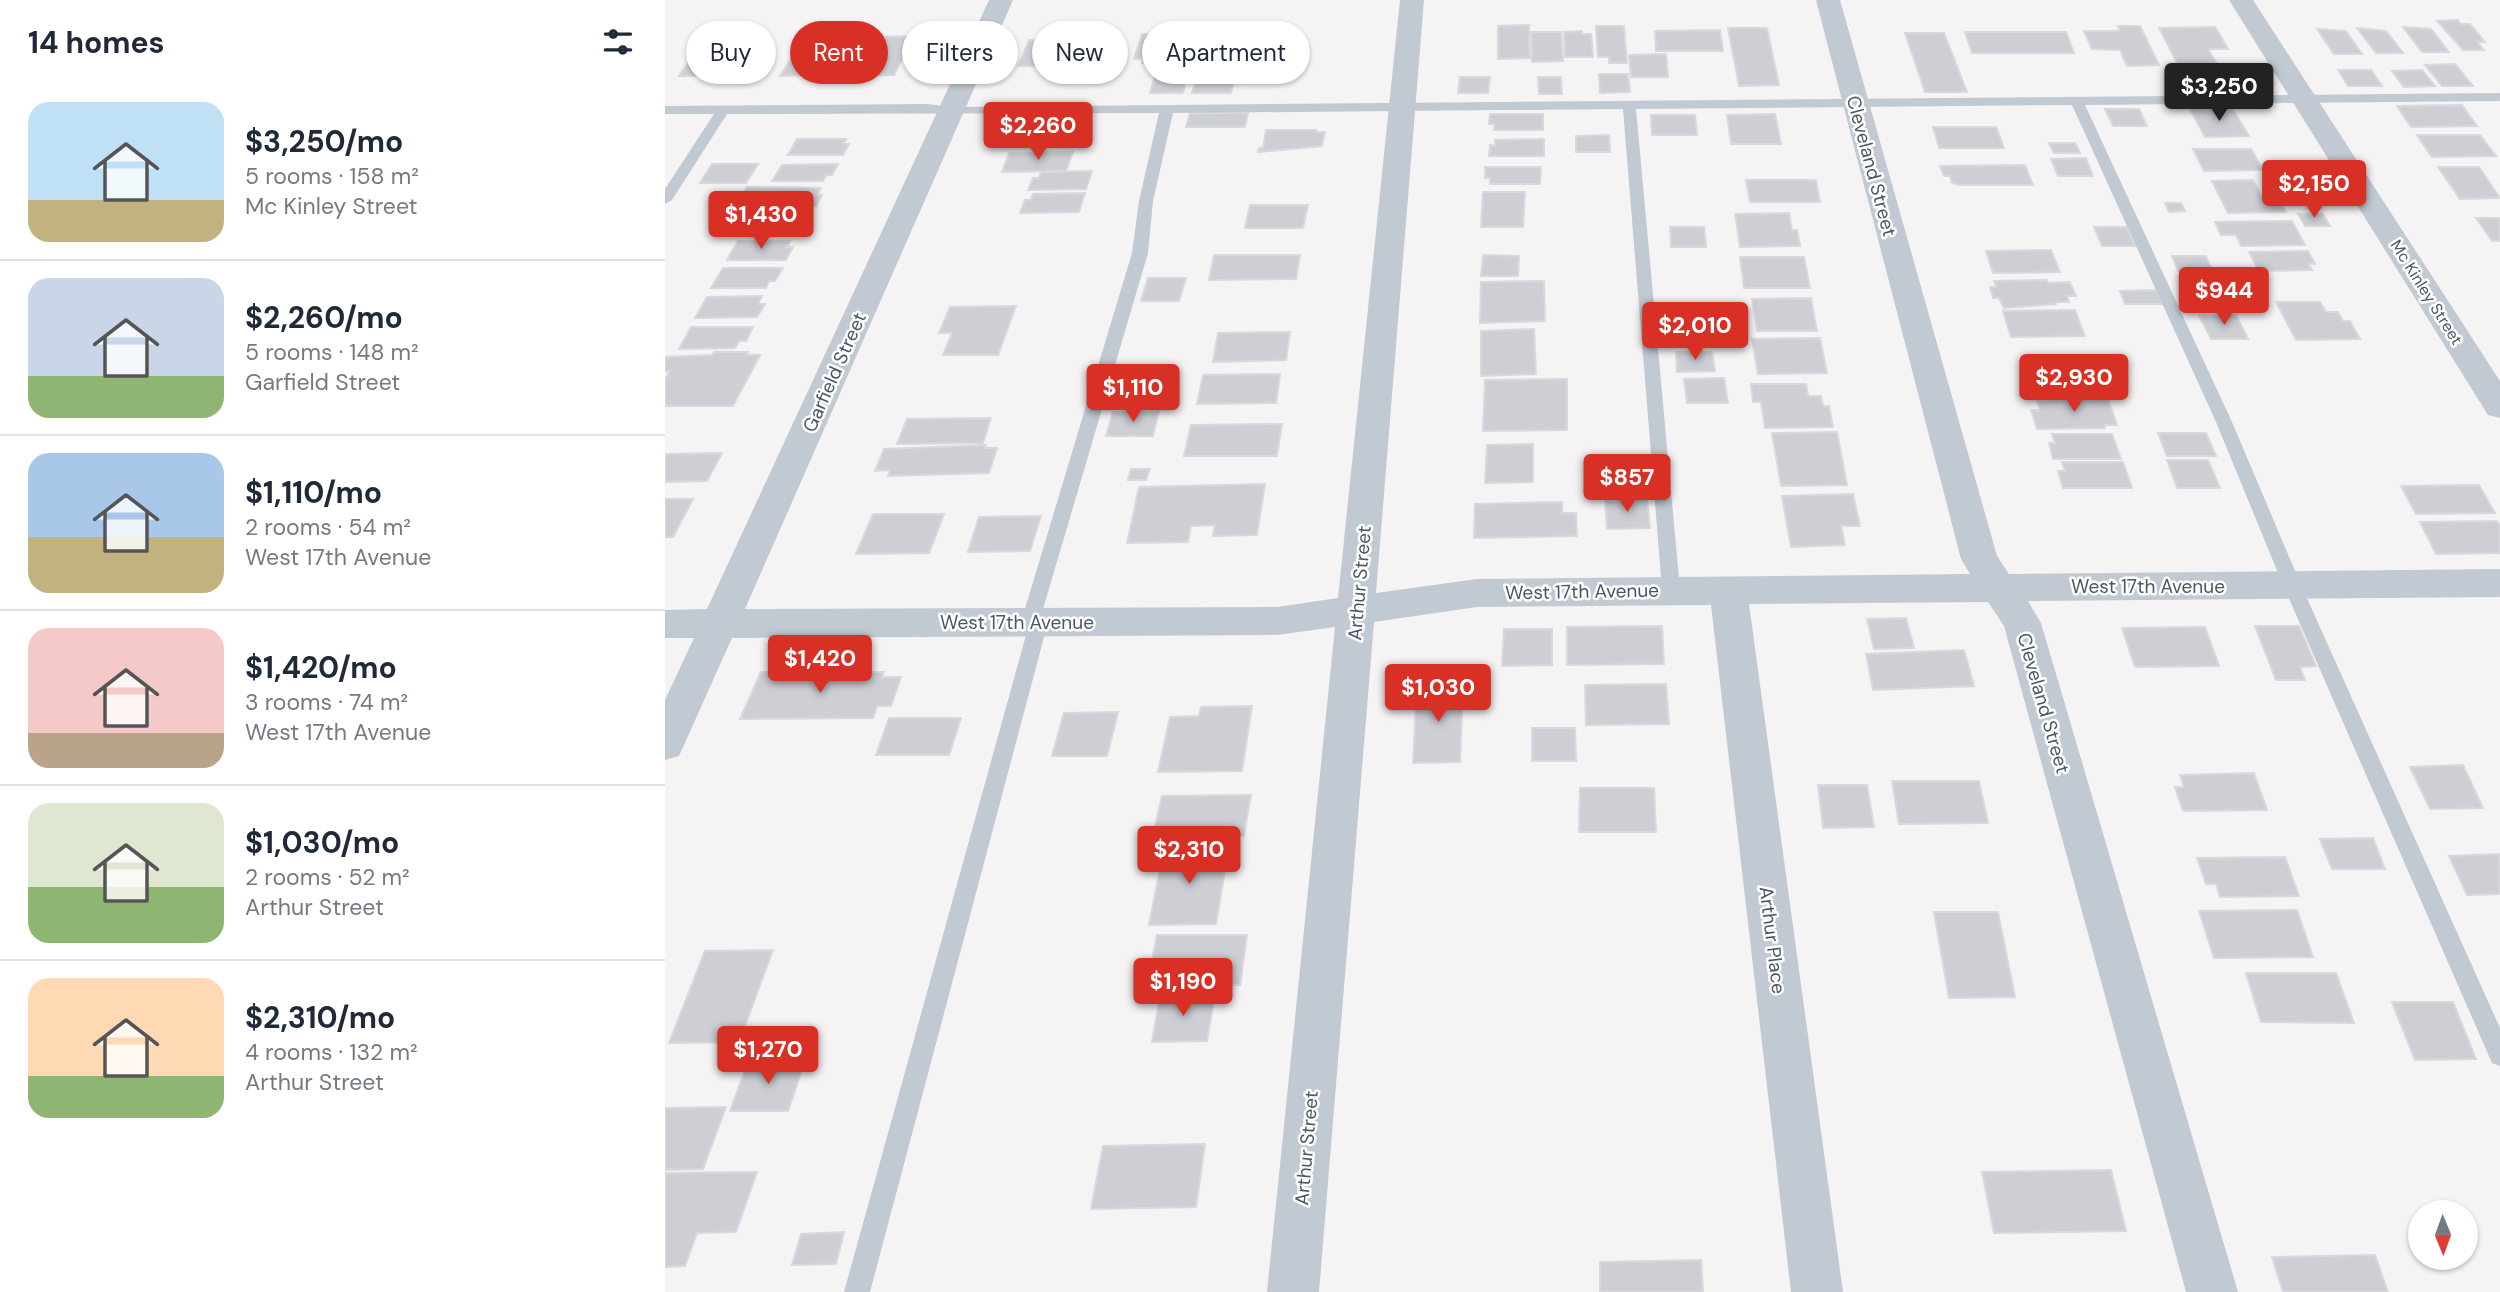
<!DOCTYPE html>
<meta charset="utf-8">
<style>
:root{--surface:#fff;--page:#f2f2f3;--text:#1f2937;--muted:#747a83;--line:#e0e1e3;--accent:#d93025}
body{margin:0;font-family:"DM Sans",sans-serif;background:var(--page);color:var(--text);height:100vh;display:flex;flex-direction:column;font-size:26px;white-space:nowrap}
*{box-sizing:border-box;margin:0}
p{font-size:23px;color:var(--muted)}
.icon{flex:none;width:38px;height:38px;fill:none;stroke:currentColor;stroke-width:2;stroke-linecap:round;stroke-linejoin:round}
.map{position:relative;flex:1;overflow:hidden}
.sheet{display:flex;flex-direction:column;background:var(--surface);width:665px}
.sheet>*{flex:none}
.banner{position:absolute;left:21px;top:21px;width:665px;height:63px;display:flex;gap:14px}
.needle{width:46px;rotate:179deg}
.fabs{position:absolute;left:1743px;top:1200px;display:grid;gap:14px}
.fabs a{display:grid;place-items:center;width:70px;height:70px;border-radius:50%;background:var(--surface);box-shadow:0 2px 5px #0004;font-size:35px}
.price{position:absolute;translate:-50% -60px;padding:0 16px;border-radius:7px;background:var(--accent);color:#fff;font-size:23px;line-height:46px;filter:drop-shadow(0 2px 4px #0008)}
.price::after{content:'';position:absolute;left:50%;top:42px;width:21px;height:16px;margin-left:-10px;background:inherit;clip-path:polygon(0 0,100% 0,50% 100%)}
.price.selected{background:#222;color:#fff}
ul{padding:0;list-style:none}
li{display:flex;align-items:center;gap:21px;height:175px;padding:0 28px}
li+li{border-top:2px solid var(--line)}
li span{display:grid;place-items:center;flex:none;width:196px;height:140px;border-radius:21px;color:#555}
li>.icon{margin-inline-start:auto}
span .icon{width:84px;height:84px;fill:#fffc;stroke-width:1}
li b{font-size:30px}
h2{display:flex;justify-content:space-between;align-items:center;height:84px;padding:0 28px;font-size:30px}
.tag{padding:0 24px;border-radius:32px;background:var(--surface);box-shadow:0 2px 5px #0004;font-size:24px;line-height:63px}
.tag.selected{background:var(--accent);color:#fff}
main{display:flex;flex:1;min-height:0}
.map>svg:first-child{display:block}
</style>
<main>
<section class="sheet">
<h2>14 homes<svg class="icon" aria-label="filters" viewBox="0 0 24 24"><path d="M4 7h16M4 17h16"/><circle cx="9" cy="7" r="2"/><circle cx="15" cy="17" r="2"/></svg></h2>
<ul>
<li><span style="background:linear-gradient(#bfe0f5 70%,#c2b280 0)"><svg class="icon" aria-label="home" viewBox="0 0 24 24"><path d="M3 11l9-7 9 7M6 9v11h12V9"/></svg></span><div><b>$3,250/mo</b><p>5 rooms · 158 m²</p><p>Mc Kinley Street</p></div></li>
<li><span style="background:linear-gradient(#c9d6e8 70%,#8fb573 0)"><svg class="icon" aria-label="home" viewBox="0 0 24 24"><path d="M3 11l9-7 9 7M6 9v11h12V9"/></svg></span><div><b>$2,260/mo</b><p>5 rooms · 148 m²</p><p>Garfield Street</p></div></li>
<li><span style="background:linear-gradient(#a9c7e8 60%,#c2b280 0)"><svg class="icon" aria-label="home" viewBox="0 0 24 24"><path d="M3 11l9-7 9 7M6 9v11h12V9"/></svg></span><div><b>$1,110/mo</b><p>2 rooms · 54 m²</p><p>West 17th Avenue</p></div></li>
<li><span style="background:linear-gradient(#f6c9c9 75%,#b9a48a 0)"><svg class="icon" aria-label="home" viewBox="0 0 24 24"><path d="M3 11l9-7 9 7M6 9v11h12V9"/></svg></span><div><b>$1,420/mo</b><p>3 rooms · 74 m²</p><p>West 17th Avenue</p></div></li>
<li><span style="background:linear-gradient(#dfe7d0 60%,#8fb573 0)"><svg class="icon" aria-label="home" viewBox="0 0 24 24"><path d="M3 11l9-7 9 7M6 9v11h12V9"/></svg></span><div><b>$1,030/mo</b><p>2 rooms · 52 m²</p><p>Arthur Street</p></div></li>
<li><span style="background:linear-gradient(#ffd9b3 70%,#8fb573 0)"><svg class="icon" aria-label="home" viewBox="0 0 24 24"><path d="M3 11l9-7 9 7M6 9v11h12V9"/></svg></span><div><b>$2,310/mo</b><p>4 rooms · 132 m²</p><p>Arthur Street</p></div></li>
</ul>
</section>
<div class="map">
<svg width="1835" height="1292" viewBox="0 0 1835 1292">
<rect width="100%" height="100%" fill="#f5f3f3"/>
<g fill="#cdcfd5" stroke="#d7d9de" stroke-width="2">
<path d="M1793,20L1796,24H1805L1820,42H1812L1819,50H1798L1772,21Z"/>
<path d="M864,25L865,58L833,59V26Z"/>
<path d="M931,26H959L962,63H944V57H933Z"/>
<path d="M1453,26H1475L1494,65L1462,66L1455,50L1427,49L1419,31H1455Z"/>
<path d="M1550,27L1563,49H1543L1555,69L1516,70L1494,28Z"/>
<path d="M1738,27L1766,29L1784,52H1757Z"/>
<path d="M1063,28H1102L1114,85L1074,86Z"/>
<path d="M1692,28L1721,31L1738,53H1711Z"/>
<path d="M1652,29L1681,31L1697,54H1669Z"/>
<path d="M1055,30L1058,51H991L990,31Z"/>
<path d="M917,31V34H926L928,57H900L899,32Z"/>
<path d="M559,32H601L594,59H562L559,72H571L566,93H527L544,37H558Z"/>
<path d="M866,32H896L898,61L867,62Z"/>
<path d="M1300,32H1401L1409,53H1307Z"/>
<path d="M1240,33H1279L1302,92H1260Z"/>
<path d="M477,34H508L500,59H495L494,63H477L478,59H469Z"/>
<path d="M249,36L229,75L191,76L213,37Z"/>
<path d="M78,37L52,76H14L41,38Z"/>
<path d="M140,37H176L153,75L115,76Z"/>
<path d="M364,40L392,42L382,66H353Z"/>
<path d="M1001,54L1003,77H966L964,55Z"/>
<path d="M1790,64L1808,86H1777L1760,65Z"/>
<path d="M1673,70H1706L1717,86H1683Z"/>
<path d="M1757,70L1770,86L1739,87L1727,71Z"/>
<path d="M934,74H963L965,92L935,93Z"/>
<path d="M490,75H523L518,93H485Z"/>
<path d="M795,77H825L823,93H793Z"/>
<path d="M873,77H896L897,94H874Z"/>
<path d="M1797,105L1812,126L1746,127L1732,106Z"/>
<path d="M1567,108L1584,136L1540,137L1525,109Z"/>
<path d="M1440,109H1474L1482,126H1448Z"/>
<path d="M525,113H583L580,127H521Z"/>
<path d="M825,114H878V130H829L830,124H824Z"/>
<path d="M1110,114L1116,144H1066L1062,115Z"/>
<path d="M986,115H1030L1032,135H987Z"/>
<path d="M1268,127H1331L1339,148H1274Z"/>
<path d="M601,130H651V132H660L657,146L593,152L594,148H598Z"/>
<path d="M944,135L945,152H911V136Z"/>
<path d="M1752,135H1815L1831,156L1767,157Z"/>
<path d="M132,139H181L178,144H184L178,155H123Z"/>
<path d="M879,139V156H824L825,145L830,146V140Z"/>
<path d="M1384,143H1410L1415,153H1389Z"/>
<path d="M1528,149H1586L1598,170L1539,171Z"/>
<path d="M408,152L401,171L337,172L344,153Z"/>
<path d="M1421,158L1428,176H1393L1386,159Z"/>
<path d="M47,164H93L81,183H35Z"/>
<path d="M173,164L167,175H161L158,181H107L117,165Z"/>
<path d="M1360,165L1368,185H1295L1287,183L1285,176H1279L1275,166Z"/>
<path d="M820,167H876L875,184H825V178H820Z"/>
<path d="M1773,167H1814L1835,198L1795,199Z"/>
<path d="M427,171L421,189L363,190L368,178H374L376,172Z"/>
<path d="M1081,180H1151L1155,202H1085Z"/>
<path d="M1588,180L1597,197H1612L1621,212L1563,213L1547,181Z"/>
<path d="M82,187L156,188L152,195H157L151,206L70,207Z"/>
<path d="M818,192H860L858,227H816Z"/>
<path d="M420,193L414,212L355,213L360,200H366L368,194Z"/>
<path d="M1500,203H1516L1520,211L1504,212Z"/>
<path d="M585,205H643L638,228H580Z"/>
<path d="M1124,213L1127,230H1132L1135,246L1075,247L1070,214Z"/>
<path d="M88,214H146L139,226H133L130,232L78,233Z"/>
<path d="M1633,214H1658L1665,226H1640Z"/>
<path d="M1811,218H1835V241H1827Z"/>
<path d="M1627,221L1640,245L1576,246L1571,235H1556L1550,222Z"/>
<path d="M1005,227H1039L1041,247H1006Z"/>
<path d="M1429,227H1462L1470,246H1437Z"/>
<path d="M73,241H125L122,247H128L121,260H62Z"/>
<path d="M1386,250L1395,272L1328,273L1321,251Z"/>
<path d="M1643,251L1650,264H1644L1647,270L1594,271L1584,252Z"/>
<path d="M549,255H635L631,279L544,280Z"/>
<path d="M818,255L854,256L853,276H816Z"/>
<path d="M1507,256H1541L1547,271H1513Z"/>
<path d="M1075,257H1139L1145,288H1079Z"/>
<path d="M58,268H118L110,281H104L101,288H46Z"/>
<path d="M483,278H521L514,301H476Z"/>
<path d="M1382,280L1383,283L1405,282L1411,296H1402L1404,302H1391V304L1339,308L1334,298H1328L1325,287H1331L1329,281Z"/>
<path d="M879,281L880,321L815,323L816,282Z"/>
<path d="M1492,290L1498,304H1460L1455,291Z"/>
<path d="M97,296L93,304H100L92,317L30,318L42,297Z"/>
<path d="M1146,298L1152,331H1092L1087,299Z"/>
<path d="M1611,302H1655L1661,312H1673L1678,321H1685L1695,339L1631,340Z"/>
<path d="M351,306L333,355H278L287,333H274L285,307Z"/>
<path d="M1006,307H1045L1047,328H1008Z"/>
<path d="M1410,310L1420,336L1346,337L1338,311Z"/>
<path d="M1571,315L1583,339H1546L1534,316Z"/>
<path d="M26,327H88L81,341H74L70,348L14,349Z"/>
<path d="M869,329L871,374L816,376V331Z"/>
<path d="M625,332L621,360L548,362L553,333Z"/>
<path d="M1155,338L1162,373L1093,374L1087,339Z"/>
<path d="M49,352H83L81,355H95L68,406H0V379L5,371H0V357L47,355Z"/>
<path d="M1011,352H1047L1050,371L1012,372Z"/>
<path d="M615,374L611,403L532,404L538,375Z"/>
<path d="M1059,378L1063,403H1022L1019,379Z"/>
<path d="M902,379V430L818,431L820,380Z"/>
<path d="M1086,384H1141L1143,396H1156L1158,406H1164L1168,427L1100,428L1096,402H1088Z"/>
<path d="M1443,399L1452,425H1439L1440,428L1372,429L1366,410H1375L1372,400Z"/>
<path d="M494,411L488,436H441L448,412Z"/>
<path d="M326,418L318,443L232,444L242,419Z"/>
<path d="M617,424L612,456H519L526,425Z"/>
<path d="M1172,432L1182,485L1116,486L1107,433Z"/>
<path d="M1493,433H1541L1551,456H1502Z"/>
<path d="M1387,434H1447L1456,459H1388L1384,443H1390Z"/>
<path d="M868,444V482L820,483L822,445Z"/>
<path d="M321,445L320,448H332L324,473L223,476L225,470L210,471L219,449Z"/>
<path d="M57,453L42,481L0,482V454Z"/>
<path d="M1502,460H1543L1555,488H1512Z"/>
<path d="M1397,462H1458L1467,488H1398L1393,471H1400Z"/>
<path d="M466,469H485L481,480H463Z"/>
<path d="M600,484L592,535L548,536L550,525L526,526L523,542L462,543L474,487Z"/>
<path d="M1814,485L1830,513L1751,514L1736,486Z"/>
<path d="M1188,494L1195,526H1176L1180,545L1126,547L1117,496Z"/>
<path d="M0,499H28L8,537H0Z"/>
<path d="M982,499L985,528L942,529L940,500Z"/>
<path d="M897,502V513H911L912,536L809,538L810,504Z"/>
<path d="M208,514H279L264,553L191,554Z"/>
<path d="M376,516L365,551L303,552L314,517Z"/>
<path d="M1832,521L1835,526V553L1771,554L1755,522Z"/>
<path d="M1241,618L1249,648L1209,649L1202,619Z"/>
<path d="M997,626L999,664L902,665V627Z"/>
<path d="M1590,626H1634L1651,666L1635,667L1640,680H1611Z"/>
<path d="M1540,627L1554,666L1470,667L1457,628Z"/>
<path d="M839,629H887V665L837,666Z"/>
<path d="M1299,650L1309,686L1208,690L1201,654Z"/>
<path d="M96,672H219L217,677H236L226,706H212L208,718L75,719Z"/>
<path d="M1001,684L1004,724L921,725L920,685Z"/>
<path d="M798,685L795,762L748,763L752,686Z"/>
<path d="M587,706L577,771L493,772L505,717L534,716L536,707Z"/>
<path d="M453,712L442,756H387L399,713Z"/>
<path d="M224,718H296L284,755H211Z"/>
<path d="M867,728H910L911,761H867Z"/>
<path d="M1798,765L1818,808L1765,809L1745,767Z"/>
<path d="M1589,773L1602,810L1518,811L1510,787H1519L1515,775Z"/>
<path d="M1227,781H1314L1323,823L1234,824Z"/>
<path d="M1153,785H1202L1209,827L1158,828Z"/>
<path d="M915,788H989L991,832H914Z"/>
<path d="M586,795L579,836H488L497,796Z"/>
<path d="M1708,838L1720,869H1667L1655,839Z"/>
<path d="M564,847L551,924L484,925L499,848Z"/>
<path d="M1834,854L1835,894L1802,895L1784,856Z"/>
<path d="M1620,857L1634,896L1555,897L1551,884H1541L1532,858Z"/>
<path d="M1632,910L1648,957L1549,958L1534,911Z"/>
<path d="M1269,912H1333L1350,997L1284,998Z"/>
<path d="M492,935H582L575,985H482Z"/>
<path d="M108,950L74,1042L4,1043L40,951Z"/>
<path d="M1581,973H1671L1689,1023L1596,1022Z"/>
<path d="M550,994L542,1041L487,1042L495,995Z"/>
<path d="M1727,1002H1788L1811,1059L1750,1060Z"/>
<path d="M140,1061L123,1111H65L83,1062Z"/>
<path d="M61,1107L38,1169L0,1170V1108Z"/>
<path d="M540,1144L531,1207L426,1209L438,1146Z"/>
<path d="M1446,1170L1461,1231L1329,1233L1317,1172Z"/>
<path d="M92,1172L71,1232L32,1233L20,1266L0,1267V1173Z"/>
<path d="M179,1232L171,1264L127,1265L136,1234Z"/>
<path d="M1710,1255L1723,1292H1618L1607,1257Z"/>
<path d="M1036,1260L1038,1292H935V1262Z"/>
</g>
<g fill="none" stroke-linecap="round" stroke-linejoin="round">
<path fill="#c1cad2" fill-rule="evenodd" d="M1835,93V101L1420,105L1567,422L1636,585L1835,1028V1066L1827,1063L1618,585L1551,422L1407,105L971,109L1015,589L1013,594H999L997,589L958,109L508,113L488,201L483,253L376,616L383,622L205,1292H179L363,628L356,622L467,253L474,201L494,113L62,114L7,200L0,204V189L49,114H0V106L262,104L286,107Z"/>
<g fill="#c1cad2" fill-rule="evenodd">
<path d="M324,0H348L80,609L612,607L673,598L735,0H759L711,593L812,579L1305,574L1296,559L1151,0H1175L1332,556L1344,574L1835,569V597L1363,601L1376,623L1573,1292H1521L1339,626L1323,602L1084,604L1178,1292H1126L1046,605L812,607L709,622L654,1292H602L670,627L612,635L67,638L14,756L0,760V700L29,638H0V610L42,609Z"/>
<path d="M1564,0H1588L1835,381V418L1823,415Z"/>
</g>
</g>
<g text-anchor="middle" stroke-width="5" stroke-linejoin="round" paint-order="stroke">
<g font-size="16" fill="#4a5661" stroke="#fff">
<text transform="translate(1762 292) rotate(58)" y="6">Mc Kinley Street</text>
</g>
<g font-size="19" fill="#4a5661" stroke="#fff">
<text transform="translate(1207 166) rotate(75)" y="7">Cleveland Street</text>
<text transform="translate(169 372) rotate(-66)" y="7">Garfield Street</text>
<text transform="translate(694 583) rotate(-85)" y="7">Arthur Street</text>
<text x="1483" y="593">West 17th Avenue</text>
<text transform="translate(917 591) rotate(-1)" y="7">West 17th Avenue</text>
<text x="352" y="629">West 17th Avenue</text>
<text transform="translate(1379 703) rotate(74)" y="7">Cleveland Street</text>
<text transform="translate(1108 940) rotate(83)" y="7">Arthur Place</text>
<text transform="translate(641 1148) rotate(-85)" y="7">Arthur Street</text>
</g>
</g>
</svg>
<div class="fabs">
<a><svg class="needle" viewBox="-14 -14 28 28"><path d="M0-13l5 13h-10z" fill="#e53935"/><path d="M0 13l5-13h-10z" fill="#747a83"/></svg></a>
</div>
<b class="price selected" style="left:1554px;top:123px">$3,250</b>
<b class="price" style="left:373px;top:162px">$2,260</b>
<b class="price" style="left:1649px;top:220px">$2,150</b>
<b class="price" style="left:96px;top:251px">$1,430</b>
<b class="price" style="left:1559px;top:327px">$944</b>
<b class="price" style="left:1030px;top:362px">$2,010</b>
<b class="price" style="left:1409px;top:414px">$2,930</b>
<b class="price" style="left:468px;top:424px">$1,110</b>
<b class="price" style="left:962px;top:514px">$857</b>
<b class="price" style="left:155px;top:695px">$1,420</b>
<b class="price" style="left:773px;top:724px">$1,030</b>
<b class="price" style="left:524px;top:886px">$2,310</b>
<b class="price" style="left:518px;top:1018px">$1,190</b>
<b class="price" style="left:103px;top:1086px">$1,270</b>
<div class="banner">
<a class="tag">Buy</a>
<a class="tag selected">Rent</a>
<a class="tag">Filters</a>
<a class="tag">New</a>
<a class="tag">Apartment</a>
</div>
</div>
</main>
